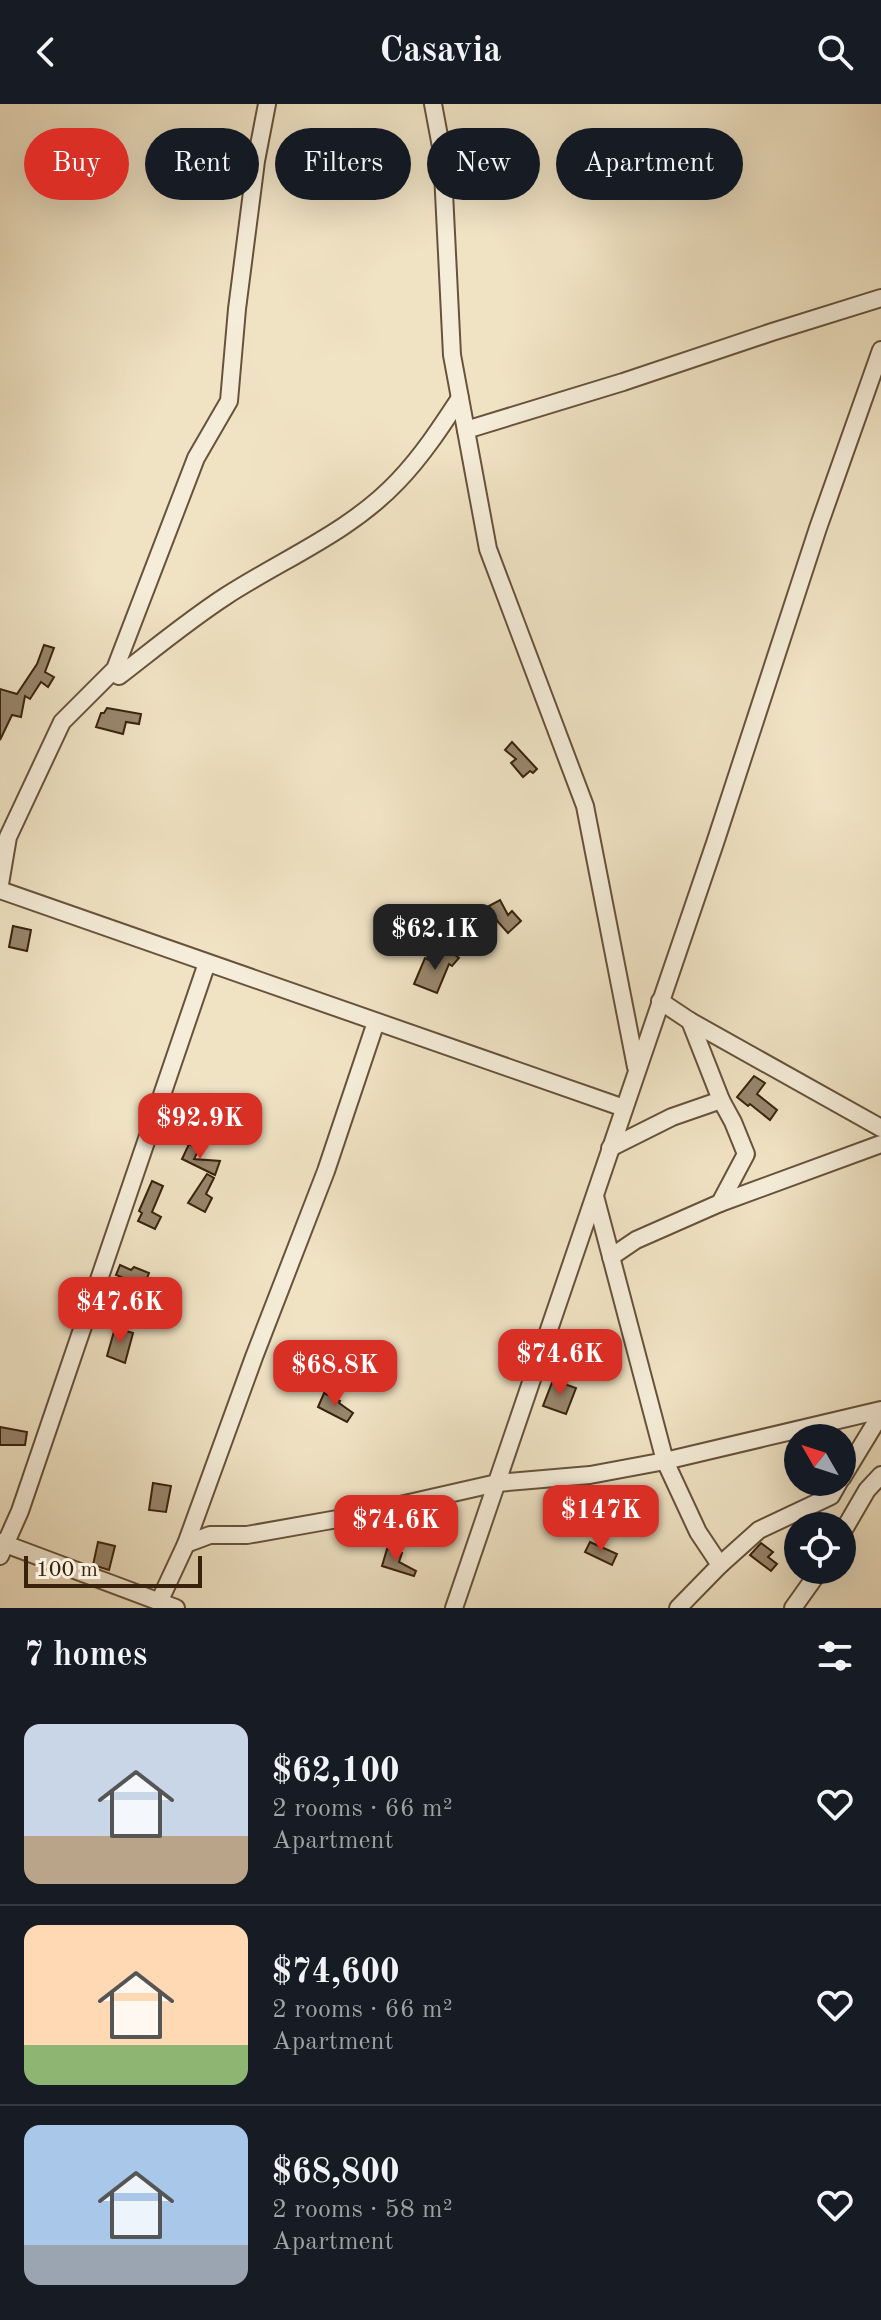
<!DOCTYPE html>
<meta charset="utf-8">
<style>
:root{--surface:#171b24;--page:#20242c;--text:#f1f3f6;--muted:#9ea1a6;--line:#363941;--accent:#d93025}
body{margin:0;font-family:"Old Standard TT",serif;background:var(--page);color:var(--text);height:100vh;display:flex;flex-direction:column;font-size:30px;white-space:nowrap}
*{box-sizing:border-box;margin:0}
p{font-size:26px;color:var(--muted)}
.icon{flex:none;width:44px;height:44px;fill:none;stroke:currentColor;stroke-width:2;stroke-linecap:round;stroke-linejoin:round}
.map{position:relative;height:1504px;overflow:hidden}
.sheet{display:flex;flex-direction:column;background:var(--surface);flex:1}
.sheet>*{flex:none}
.hud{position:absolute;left:24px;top:24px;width:834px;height:72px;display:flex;gap:16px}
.needle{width:52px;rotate:309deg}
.tools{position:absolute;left:784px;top:1320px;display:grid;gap:16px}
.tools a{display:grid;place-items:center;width:72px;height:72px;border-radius:50%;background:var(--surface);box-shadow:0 8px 32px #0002;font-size:40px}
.scale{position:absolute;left:24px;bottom:20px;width:178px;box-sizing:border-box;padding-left:8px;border:4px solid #39220d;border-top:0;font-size:22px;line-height:28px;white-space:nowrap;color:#39220d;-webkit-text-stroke:6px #f5edd9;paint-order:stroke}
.price{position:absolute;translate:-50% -68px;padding:0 18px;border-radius:16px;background:var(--accent);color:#fff;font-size:26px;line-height:52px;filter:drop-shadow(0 2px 4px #0008)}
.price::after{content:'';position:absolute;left:50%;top:48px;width:24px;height:18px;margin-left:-12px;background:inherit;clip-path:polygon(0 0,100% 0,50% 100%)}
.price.active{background:#222;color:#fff}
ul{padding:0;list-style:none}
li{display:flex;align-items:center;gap:24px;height:200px;padding:0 24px}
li+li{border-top:2px solid var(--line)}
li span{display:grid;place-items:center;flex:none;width:224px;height:160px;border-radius:16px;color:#555}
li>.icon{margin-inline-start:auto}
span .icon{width:96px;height:96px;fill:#fffc;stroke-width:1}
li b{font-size:34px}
h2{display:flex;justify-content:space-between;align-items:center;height:96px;padding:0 24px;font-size:34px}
.pill{padding:0 28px;border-radius:36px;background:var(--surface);box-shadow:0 8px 32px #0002;font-size:28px;line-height:72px}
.pill.active{background:var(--accent);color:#fff}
header{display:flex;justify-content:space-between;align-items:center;height:104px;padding:0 24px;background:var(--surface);font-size:36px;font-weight:800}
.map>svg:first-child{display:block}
</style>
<header><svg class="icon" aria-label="back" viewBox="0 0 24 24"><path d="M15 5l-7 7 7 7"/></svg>Casavia<svg class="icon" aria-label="search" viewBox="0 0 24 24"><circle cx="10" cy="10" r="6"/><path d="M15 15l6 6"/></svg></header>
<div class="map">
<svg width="881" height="1504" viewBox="0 0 881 1504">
<rect width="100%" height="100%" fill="#f0e3c4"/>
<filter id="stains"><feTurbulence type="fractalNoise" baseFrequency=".0025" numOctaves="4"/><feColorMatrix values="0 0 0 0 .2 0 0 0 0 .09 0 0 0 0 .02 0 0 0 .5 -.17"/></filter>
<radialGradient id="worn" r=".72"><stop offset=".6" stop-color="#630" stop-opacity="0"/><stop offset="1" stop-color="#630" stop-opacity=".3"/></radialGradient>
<g fill="#98866c" stroke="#39220d" stroke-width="2">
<path d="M44,541L54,544L45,568L54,573L48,583L41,578L30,595L25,592L21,613L12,611L0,636V585L17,590L37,560Z"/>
<path d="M107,604L141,610L139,620L126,618L123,630L96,623L101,609H104Z"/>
<path d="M512,638L537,665L533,669L530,667L523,673L511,659L516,655L505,646Z"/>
<path d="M500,796L508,811L512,807L521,817L508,829L498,818L489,802Z"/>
<path d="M13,822L31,826L27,847L9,843Z"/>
<path d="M447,845L459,854L452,862L449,860L437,889L414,880L425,854L436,859Z"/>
<path d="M754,972L765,979L757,990L777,1006L770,1016L750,1000L748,1002L737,993Z"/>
<path d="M189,1040L199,1045L194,1055L220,1057L215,1071L182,1055Z"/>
<path d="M207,1070L214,1074L206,1090L212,1094L205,1108L188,1099Z"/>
<path d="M152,1077L163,1082L152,1108L161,1113L155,1125L138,1117L142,1109L139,1107Z"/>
<path d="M120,1161L131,1166L134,1163L149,1169L144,1182L116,1171Z"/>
<path d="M115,1224L133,1229L125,1259L107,1252Z"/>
<path d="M553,1276L576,1284L566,1310L543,1302Z"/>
<path d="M324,1289L340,1297L339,1299L353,1309L347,1318L318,1303Z"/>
<path d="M0,1323L27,1328L25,1341H0Z"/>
<path d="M153,1379L171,1382L166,1408L149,1406Z"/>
<path d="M98,1438L115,1442L109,1466L93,1461Z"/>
<path d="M590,1438L617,1450L612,1461L585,1448Z"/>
<path d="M761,1439L773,1448L768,1453L777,1460L771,1467L750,1451Z"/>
<path d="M387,1445L402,1449L399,1458L416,1467L414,1472L382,1462Z"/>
</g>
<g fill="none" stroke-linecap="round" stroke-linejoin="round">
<defs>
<g id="minor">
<path d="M433,0L442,48L452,251L488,445L585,702L636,963"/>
<path d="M466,326L623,278L772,228L881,194"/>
<path d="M119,572C154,545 189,516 226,492C283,455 350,428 398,377C422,352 441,323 460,294"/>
<path d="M0,780L8,733L62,618L115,565L196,354L229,297L237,205L256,57L267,0"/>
<path d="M0,786L624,1004"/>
<path d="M660,897L690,917L721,996"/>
<path d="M690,917L881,1024"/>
<path d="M610,1044L672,1013L721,996L733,1018L746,1050L720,1099L636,1136L611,1153"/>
<path d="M595,1092L665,1357L881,1306"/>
<path d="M720,1099L881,1040"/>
<path d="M842,1374L881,1310"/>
<path d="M842,1429L867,1386L881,1371"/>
<path d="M0,1438L176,1504"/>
<path d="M186,1440L210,1431H247L343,1414L497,1379L590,1371L665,1357L698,1428L720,1461"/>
<path d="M0,1452L20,1407L207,859"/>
<path d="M159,1498L186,1440L254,1253L326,1067L376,918"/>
<path d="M454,1504L715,739L818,424L881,246"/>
<path d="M678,1504L720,1461L759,1426L831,1392L839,1378"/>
<path d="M793,1504L820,1466"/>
</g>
</defs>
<use href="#minor" stroke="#67523b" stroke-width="20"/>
<use href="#minor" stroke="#f5edd9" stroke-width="16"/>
</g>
<rect width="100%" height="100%" filter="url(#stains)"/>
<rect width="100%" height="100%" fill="url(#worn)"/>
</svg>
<div class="tools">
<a><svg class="needle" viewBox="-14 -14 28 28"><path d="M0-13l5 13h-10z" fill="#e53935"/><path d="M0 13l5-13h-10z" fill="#9ea1a6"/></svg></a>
<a><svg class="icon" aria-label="locate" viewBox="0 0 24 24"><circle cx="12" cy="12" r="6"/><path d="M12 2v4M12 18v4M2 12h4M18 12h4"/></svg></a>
</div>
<div class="scale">100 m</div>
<b class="price active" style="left:435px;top:868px">$62.1K</b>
<b class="price" style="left:200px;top:1057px">$92.9K</b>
<b class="price" style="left:120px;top:1241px">$47.6K</b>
<b class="price" style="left:560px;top:1293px">$74.6K</b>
<b class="price" style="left:335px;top:1304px">$68.8K</b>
<b class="price" style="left:601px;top:1449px">$147K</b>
<b class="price" style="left:396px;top:1459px">$74.6K</b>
<div class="hud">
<a class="pill active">Buy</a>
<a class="pill">Rent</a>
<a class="pill">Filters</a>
<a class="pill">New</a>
<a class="pill">Apartment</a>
</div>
</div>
<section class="sheet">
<h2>7 homes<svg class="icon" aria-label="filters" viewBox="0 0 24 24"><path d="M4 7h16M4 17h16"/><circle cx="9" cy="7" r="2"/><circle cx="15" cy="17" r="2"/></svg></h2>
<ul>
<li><span style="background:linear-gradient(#c9d6e8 70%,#b9a48a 0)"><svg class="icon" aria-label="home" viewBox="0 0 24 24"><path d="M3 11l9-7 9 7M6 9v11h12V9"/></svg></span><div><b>$62,100</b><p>2 rooms · 66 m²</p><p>Apartment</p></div><svg class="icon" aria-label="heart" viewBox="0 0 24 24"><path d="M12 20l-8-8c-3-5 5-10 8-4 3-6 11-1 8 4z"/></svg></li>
<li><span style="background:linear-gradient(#ffd9b3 75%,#8fb573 0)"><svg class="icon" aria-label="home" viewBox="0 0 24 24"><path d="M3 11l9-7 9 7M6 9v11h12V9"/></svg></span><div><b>$74,600</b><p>2 rooms · 66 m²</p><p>Apartment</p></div><svg class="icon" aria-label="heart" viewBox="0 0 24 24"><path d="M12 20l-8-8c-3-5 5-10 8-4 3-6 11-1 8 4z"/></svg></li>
<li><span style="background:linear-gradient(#a9c7e8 75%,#9aa5b1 0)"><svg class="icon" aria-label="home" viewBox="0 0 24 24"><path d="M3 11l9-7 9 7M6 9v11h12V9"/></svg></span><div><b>$68,800</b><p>2 rooms · 58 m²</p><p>Apartment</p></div><svg class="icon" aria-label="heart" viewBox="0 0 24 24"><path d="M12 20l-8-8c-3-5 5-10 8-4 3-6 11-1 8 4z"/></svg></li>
</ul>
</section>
